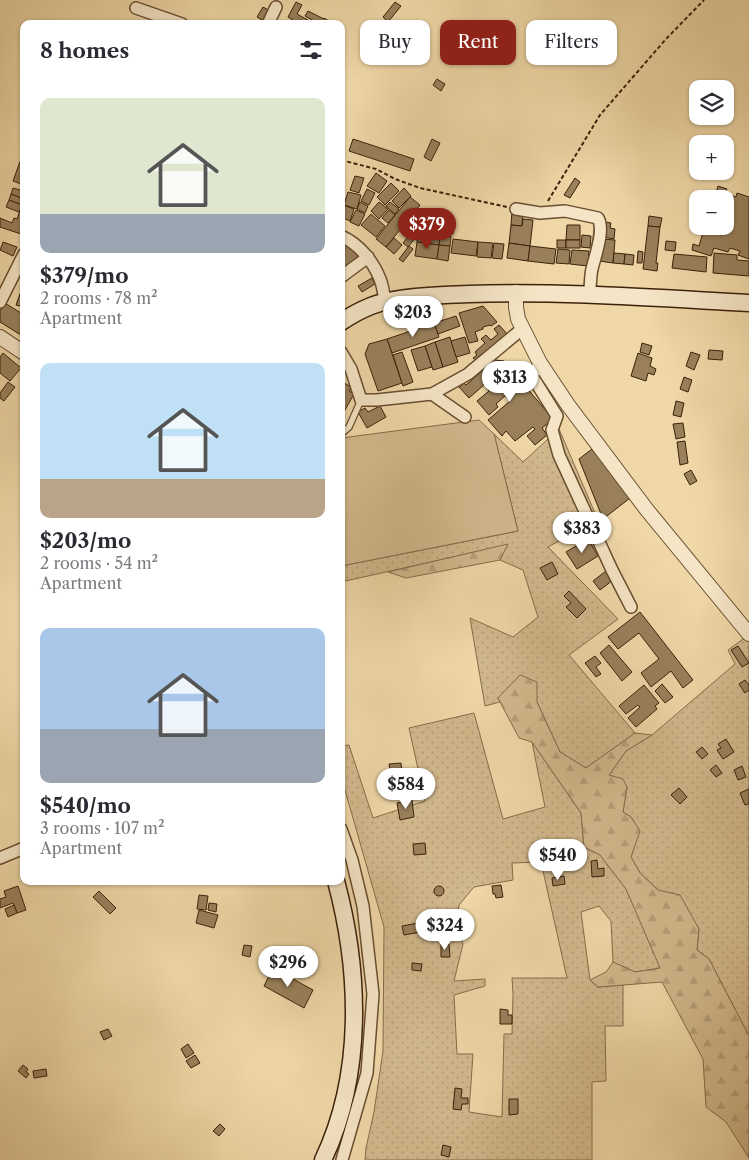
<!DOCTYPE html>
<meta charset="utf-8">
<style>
:root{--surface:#fff;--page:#f2f2f3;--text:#2b2b33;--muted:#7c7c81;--accent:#8f2418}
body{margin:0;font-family:"Libre Caslon Text",serif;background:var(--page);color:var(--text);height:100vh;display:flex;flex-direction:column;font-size:19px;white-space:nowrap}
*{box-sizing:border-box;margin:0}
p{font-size:16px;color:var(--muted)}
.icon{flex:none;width:28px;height:28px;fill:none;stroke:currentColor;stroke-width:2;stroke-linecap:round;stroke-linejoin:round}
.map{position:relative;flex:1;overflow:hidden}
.panel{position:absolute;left:20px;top:20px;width:325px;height:865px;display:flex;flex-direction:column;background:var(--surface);border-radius:10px;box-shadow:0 1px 4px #0004}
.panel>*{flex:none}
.hud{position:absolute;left:360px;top:20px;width:314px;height:45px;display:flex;gap:10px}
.buttons{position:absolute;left:689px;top:80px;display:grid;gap:10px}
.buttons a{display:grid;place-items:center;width:45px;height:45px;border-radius:10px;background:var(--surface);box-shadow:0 1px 4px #0004;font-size:25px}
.price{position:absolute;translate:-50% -42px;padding:0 11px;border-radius:18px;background:#fff;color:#222;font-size:16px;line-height:32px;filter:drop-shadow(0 1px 2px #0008)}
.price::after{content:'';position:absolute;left:50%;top:30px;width:15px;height:11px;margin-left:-8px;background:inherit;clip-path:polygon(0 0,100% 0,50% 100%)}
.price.active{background:var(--accent);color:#fff}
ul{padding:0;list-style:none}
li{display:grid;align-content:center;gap:10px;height:265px;padding:0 20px}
li span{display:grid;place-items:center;height:155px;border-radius:10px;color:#555}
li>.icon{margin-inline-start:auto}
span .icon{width:90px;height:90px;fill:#fffc;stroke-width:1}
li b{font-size:21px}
h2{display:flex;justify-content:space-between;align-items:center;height:60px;padding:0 20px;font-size:21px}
.chip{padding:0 18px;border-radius:10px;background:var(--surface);box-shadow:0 1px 4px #0004;font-size:18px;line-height:45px}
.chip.active{background:var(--accent);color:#fff}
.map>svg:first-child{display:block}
</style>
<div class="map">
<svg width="749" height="1160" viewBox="0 0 749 1160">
<defs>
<pattern id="grass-dots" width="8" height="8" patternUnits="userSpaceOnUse" patternTransform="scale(1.25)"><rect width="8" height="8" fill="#d1b88c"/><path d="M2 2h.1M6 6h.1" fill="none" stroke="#b49e77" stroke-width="1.8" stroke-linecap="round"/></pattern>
<pattern id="forest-firs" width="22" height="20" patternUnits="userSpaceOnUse" patternTransform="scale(1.25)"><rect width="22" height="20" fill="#d1b88c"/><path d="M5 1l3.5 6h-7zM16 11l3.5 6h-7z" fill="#b49e77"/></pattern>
</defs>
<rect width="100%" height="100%" fill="#efd7a7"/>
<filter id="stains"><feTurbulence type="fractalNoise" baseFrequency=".004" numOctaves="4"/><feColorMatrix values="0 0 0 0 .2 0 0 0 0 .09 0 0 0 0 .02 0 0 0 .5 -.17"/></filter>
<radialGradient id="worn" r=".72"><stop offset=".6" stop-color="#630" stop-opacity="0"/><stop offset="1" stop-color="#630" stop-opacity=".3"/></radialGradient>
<g fill="url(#grass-dots)" stroke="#866c4a" fill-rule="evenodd">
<path d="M559,429L598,520L548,547L618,619L569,655L635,733L586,768L560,752L537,702L498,698L500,702L485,706L470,618L513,637L538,617L523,570L500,560L507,545L341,582V566L518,531L494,434L523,462Z"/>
<path d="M746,637L749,641V1036L709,959L697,950L699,929L640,873L631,857L639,831L631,817L623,812L627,787L609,775L626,751L652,735L735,664L728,650Z"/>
<path d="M474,713L503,819L545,807L532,742L581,813L584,847L600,855L626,889L661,968L635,972L613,962L611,921L599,906L581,912L590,980L598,987L623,985V1026H605L606,1081L592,1082V1160H365L366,1148L374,1112L383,1051L384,927L341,776V746L349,745L373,818L425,801L409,728ZM541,862L567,978H512L513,994L512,1034H504L502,1117L469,1112L473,1054H457L454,995L485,986V979L454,981L463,944L456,925L459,905L474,887L513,880L512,863Z"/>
</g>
<g fill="url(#forest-firs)" stroke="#866c4a">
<path d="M508,544L500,560L406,578L388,572Z"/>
<path d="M520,675L537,682V702L560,752L586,768L635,733L652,735L626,751L609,775L623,779L627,787L623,812L631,817L640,831L631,857L640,873L658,890L680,895L699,929L697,950L709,959L749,1036V1158L726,1122L706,1107L703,1059L662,982L598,987L590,980L606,972L613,962L635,972L660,968L626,889L600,855L584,847L581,813L532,742L519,738L498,698Z"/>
</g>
<path fill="#d1b88c" stroke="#866c4a" d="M479,420L494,434L518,531L341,566V438Z"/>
<g fill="#99805b" stroke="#3c2109">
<path d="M296,2L302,5L297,14L308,20L306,24H299L288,17Z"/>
<path d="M395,2L401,6L388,22L383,17Z"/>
<path d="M263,7L272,12L267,23L257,17Z"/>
<path d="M308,11L324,19V18L334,24H319L305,16Z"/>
<path d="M504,29L511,32L507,40L499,36Z"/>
<path d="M437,79L445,84L441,91L433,85Z"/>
<path d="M353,139L414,159L410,171L349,151Z"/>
<path d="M432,139L440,143L431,161L424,157Z"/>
<path d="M21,159L24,160V185L13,181Z"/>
<path d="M376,173L387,181L379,193L367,186Z"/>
<path d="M355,176L364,178L359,193L350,190Z"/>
<path d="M575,178L580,182L570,198L564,195Z"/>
<path d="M391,183L399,191L385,205L377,197Z"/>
<path d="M718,186L727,189L725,193L736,197L737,193L749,197V259L738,255L740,251L730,248L728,252L714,248L711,256L692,250L693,244L699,246L705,226H725V199H714Z"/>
<path d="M13,188L24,191V199L11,194Z"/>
<path d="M404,188L411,196L399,208L392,201Z"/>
<path d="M367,189L375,193L369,205L361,201Z"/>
<path d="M348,192L361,195L357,209L344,205Z"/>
<path d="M11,194L24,199L22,205L9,200Z"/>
<path d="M410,197L420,205L386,247L376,239Z"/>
<path d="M24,199V235L0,227V218L12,223L14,218L17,219Z"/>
<path d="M9,200L22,205L19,212L6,207Z"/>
<path d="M360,202L368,206L365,213L357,209Z"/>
<path d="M379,202L388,209L379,219L371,211Z"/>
<path d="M390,202L399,209L395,214L386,206Z"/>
<path d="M343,205L354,209L350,221L341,217Z"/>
<path d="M356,210L365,214L359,226L350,222Z"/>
<path d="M389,210L395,215L388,223L382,218Z"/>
<path d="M512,212L523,213L522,226L511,225Z"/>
<path d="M371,214L385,226L376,237L361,225Z"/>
<path d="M649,216L662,218L660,227L648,226Z"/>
<path d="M422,219L427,223L408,247L403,243Z"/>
<path d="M523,219L533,220L530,246L509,243L511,225L522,226Z"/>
<path d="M448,221L454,222L453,234L447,233Z"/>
<path d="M605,222L611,223L610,228L615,229L614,239L603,237Z"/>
<path d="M567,225H580V240H566Z"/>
<path d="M648,226L660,227L656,263H658L657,271L643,269Z"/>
<path d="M426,231L436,232L435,239L440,240L439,245L417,242V237L425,238Z"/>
<path d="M440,235L451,236L450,246L439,245Z"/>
<path d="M582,235L591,236L590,248L581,247Z"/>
<path d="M341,238L364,255L341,274V253L345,248L341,247Z"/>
<path d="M394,238L402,245L394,254L386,247Z"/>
<path d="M453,239L478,242L476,256L451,253Z"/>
<path d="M602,239L615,240L613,263L599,261Z"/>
<rect x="557" y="240" width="9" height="8"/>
<rect x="566" y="240" width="14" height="8"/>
<path d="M666,241L676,242L675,251L665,250Z"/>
<path d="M3,242L17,247L13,256L0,250Z"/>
<path d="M417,242L439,245L437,259L415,256Z"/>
<path d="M478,242L493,243L491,258L477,257Z"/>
<path d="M494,243L504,244L502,259L492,258Z"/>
<path d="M509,243L530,246L528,261L507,258Z"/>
<path d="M439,245L450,246L448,261L437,259Z"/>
<path d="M409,246L413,249L403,262L399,259Z"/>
<path d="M530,246L556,249L554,264L528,261Z"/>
<path d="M558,249L570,250L569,264L556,263Z"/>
<path d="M572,250L589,251L588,266L570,264Z"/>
<path d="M638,251L643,252L642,263H637Z"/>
<path d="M614,253L625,254L624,264L613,263Z"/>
<path d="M714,253L737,255V260L749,261V276L713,273Z"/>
<path d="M625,254L634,255L633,265L624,264Z"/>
<path d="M674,254L707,257L706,272L672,268Z"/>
<path d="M372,278L375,284L362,292L358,286Z"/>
<path d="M24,283V307L16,305Z"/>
<path d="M5,303L24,315V337L0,322V311Z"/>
<path d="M483,306L497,322L491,326L490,325L483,327V329L475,332L478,341L469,343L459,313Z"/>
<path d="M456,316L460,326L438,334L434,323Z"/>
<path d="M434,323L439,337L392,353L387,339Z"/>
<path d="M499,325L510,337L478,363L473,358L477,355L475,352L485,343L481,339L486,335L491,340L498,334L494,329Z"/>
<path d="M450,337L458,362L443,367L435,342Z"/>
<path d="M465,337L470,353L456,357L451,341Z"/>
<path d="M387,339L402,383L378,391L365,354L369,344Z"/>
<path d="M435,342L443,367L433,370L425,346Z"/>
<path d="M642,343L652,346L649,355L640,352Z"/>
<path d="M425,346L432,367L418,371L411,350Z"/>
<path d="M709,350L723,351L722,360L708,359Z"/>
<path d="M402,352L413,382L403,386L393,355Z"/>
<path d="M691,352L700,355L694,370L686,366Z"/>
<path d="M3,353L21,368L10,381L0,373V357Z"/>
<path d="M638,353L652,358L650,366L656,369L654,375L648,373L646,381L631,376Z"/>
<path d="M495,360L504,361L553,419L542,428L547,435L535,445L527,436L535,429L533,427L515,441L506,431L502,436L488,420L510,401L505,396L496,404L498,407L489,415L477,401L489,391L486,387L495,380L493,377L469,398L459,387L464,383L466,385Z"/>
<path d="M684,377L692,380L688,392L680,389Z"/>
<path d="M341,381L351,387L349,391L354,394L341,417Z"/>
<path d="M8,382L15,387L4,401L0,398V393Z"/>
<path d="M676,401L684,403L681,417L673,415Z"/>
<path d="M380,406L386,417L367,428L358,412L365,408L368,412Z"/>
<path d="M683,423L685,437L676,439L673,424Z"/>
<path d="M685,441L688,463L680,465L677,442Z"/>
<path d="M592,449L630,498L603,519L579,459Z"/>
<path d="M691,470L697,481L690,485L684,474Z"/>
<path d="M588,539L598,556L577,569L566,552Z"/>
<path d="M552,562L558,574L547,580L540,568Z"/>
<path d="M606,571L613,580L600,590L593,581Z"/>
<path d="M569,591L586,609L577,618L566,607L571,603L564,596Z"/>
<path d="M640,612L693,680L683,688L671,671L651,687L641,673L659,659L639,633L618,649L608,637Z"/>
<path d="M609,645L632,672L622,681L600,653Z"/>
<path d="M738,646L749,663L742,667L731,650Z"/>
<path d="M595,656L601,663L596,667L601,674L596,677L585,663Z"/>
<path d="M745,680L749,685V690L745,693L739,684Z"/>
<path d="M662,684L673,697L665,703L655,691Z"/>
<path d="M644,685L659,703L655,706L657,709L636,727L628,718L640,707L638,705L626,714L619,706Z"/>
<path d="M726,739L734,752L723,759L717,750L721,748L718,744Z"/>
<path d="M702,747L708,754L702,759L696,752Z"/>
<path d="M401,763L403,780L392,781L389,764Z"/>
<path d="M716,765L722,773L716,777L710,770Z"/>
<path d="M742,766L746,777L738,780L734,770Z"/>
<path d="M679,788L687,797L680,804L671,795Z"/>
<path d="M749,789V804L745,805L740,793Z"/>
<path d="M412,800L414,817L400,820L397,803Z"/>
<path d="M425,843L426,854L414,855L413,844Z"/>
<path d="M597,860L598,869L604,868V876L592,877L591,861Z"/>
<path d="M564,876L565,884L553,886L552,878Z"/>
<path d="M501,885L503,897L496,898L495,894H493L492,886Z"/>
<circle cx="439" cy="891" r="5"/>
<path d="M18,886L26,910L17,913L13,903L0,908V899L6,897L4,891Z"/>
<path d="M99,891L116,908L110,914L93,897Z"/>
<path d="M199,895L208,896L206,910L197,909Z"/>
<path d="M209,903L217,904L216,912L208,910Z"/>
<path d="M14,905L17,913L8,917L5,909Z"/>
<path d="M199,910L218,915L214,928L196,923Z"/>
<path d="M430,921L432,930L404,935L402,926Z"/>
<path d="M438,929H448L449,936L439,937Z"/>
<path d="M441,944H449L450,957H441Z"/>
<path d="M244,945L252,946L250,957L242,955Z"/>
<path d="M412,963L422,964L421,971L412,970Z"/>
<path d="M273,968L313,990L304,1008L264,986Z"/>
<path d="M500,1009L508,1010V1015H512V1024H500Z"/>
<path d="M108,1029L112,1036L104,1040L100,1032Z"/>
<path d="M188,1044L194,1053L186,1058L181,1049Z"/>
<path d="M195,1055L200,1063L191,1068L186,1061Z"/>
<path d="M23,1065L28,1069L26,1072L29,1074L26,1078L18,1071Z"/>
<path d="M46,1069L47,1076L34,1078L33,1071Z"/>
<path d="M455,1088L462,1089L461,1098H468V1104H462L461,1110L453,1109Z"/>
<path d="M509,1099H518V1114L509,1115Z"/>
<path d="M220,1124L225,1129L219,1136L213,1131Z"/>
<path d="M443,1145L451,1147L449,1157L441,1155Z"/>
</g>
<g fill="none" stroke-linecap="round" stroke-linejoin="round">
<defs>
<path id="service" d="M341,434L349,427L361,400"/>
<g id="minor">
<path d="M136,8L182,24"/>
<path d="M268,24L276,7"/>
<path d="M516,209L540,213L565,211L598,218C605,230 595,256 592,269C590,277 591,286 589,294"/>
<path d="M341,236C359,244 373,261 380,279C383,286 384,295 385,302"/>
<path d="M341,277L368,257"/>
<path d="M0,302L24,254"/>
<path d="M341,352L351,369L361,400H377L432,394L468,374L522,329"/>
<path d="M540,363L532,376L557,416L552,430L559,455L612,570L631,607"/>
<path d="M432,394L465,417"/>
<path d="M341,829L352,860L363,906L373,994L367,1073L342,1160"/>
<path d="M0,858L24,848"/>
</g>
<g id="tertiary">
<path d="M516,292V307L518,319L540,363L568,405L647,510L749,634"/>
<path d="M0,337L24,353"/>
</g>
<g id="secondary">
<path d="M341,322C350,316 361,310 371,306C396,296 441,295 469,294C562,291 656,298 749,303"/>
<path d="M323,1160C364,1074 360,971 336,881"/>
</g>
</defs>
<use href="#service" stroke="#694e30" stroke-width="8"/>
<use href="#minor" stroke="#694e30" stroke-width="14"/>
<use href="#tertiary" stroke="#694e30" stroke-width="16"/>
<use href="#secondary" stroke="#3c2109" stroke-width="19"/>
<g stroke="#3c2109" stroke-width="2" stroke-dasharray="4 2.5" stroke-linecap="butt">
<path d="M341,160L376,169L395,179L420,188L507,207"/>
<path d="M548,201L600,115L666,39L704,0"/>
</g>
<use href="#service" stroke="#f5e5c6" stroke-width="5.5"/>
<use href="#minor" stroke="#f5e5c6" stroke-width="11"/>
<use href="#tertiary" stroke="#f5e5c6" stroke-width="14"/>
<use href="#secondary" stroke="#f5e5c6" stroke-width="16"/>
</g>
<rect width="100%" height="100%" filter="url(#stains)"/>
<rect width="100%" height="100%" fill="url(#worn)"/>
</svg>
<div class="buttons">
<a><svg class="icon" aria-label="layers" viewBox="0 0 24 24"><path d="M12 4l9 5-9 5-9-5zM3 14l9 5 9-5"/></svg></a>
<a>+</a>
<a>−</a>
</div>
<b class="price active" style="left:427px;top:250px">$379</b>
<b class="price" style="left:413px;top:338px">$203</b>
<b class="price" style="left:510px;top:403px">$313</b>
<b class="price" style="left:582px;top:554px">$383</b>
<b class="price" style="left:406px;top:810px">$584</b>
<b class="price" style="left:558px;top:881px">$540</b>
<b class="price" style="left:445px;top:951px">$324</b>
<b class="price" style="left:288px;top:988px">$296</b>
<div class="hud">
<a class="chip">Buy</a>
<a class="chip active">Rent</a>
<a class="chip">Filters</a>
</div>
<section class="panel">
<h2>8 homes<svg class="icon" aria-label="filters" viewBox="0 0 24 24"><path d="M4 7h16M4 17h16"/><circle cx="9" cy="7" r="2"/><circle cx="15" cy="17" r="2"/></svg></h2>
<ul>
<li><span style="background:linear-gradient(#dfe7d0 75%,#9aa5b1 0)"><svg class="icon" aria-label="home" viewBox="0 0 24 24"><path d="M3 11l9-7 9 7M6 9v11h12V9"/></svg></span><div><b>$379/mo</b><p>2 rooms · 78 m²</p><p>Apartment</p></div></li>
<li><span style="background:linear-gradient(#bfe0f5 75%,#b9a48a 0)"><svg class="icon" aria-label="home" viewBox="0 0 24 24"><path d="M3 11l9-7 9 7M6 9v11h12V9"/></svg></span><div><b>$203/mo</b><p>2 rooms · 54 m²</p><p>Apartment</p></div></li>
<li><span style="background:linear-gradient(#a9c7e8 65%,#9aa5b1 0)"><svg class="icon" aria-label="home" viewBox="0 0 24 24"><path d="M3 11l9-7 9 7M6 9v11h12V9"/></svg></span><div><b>$540/mo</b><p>3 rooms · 107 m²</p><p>Apartment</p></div></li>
</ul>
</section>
</div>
